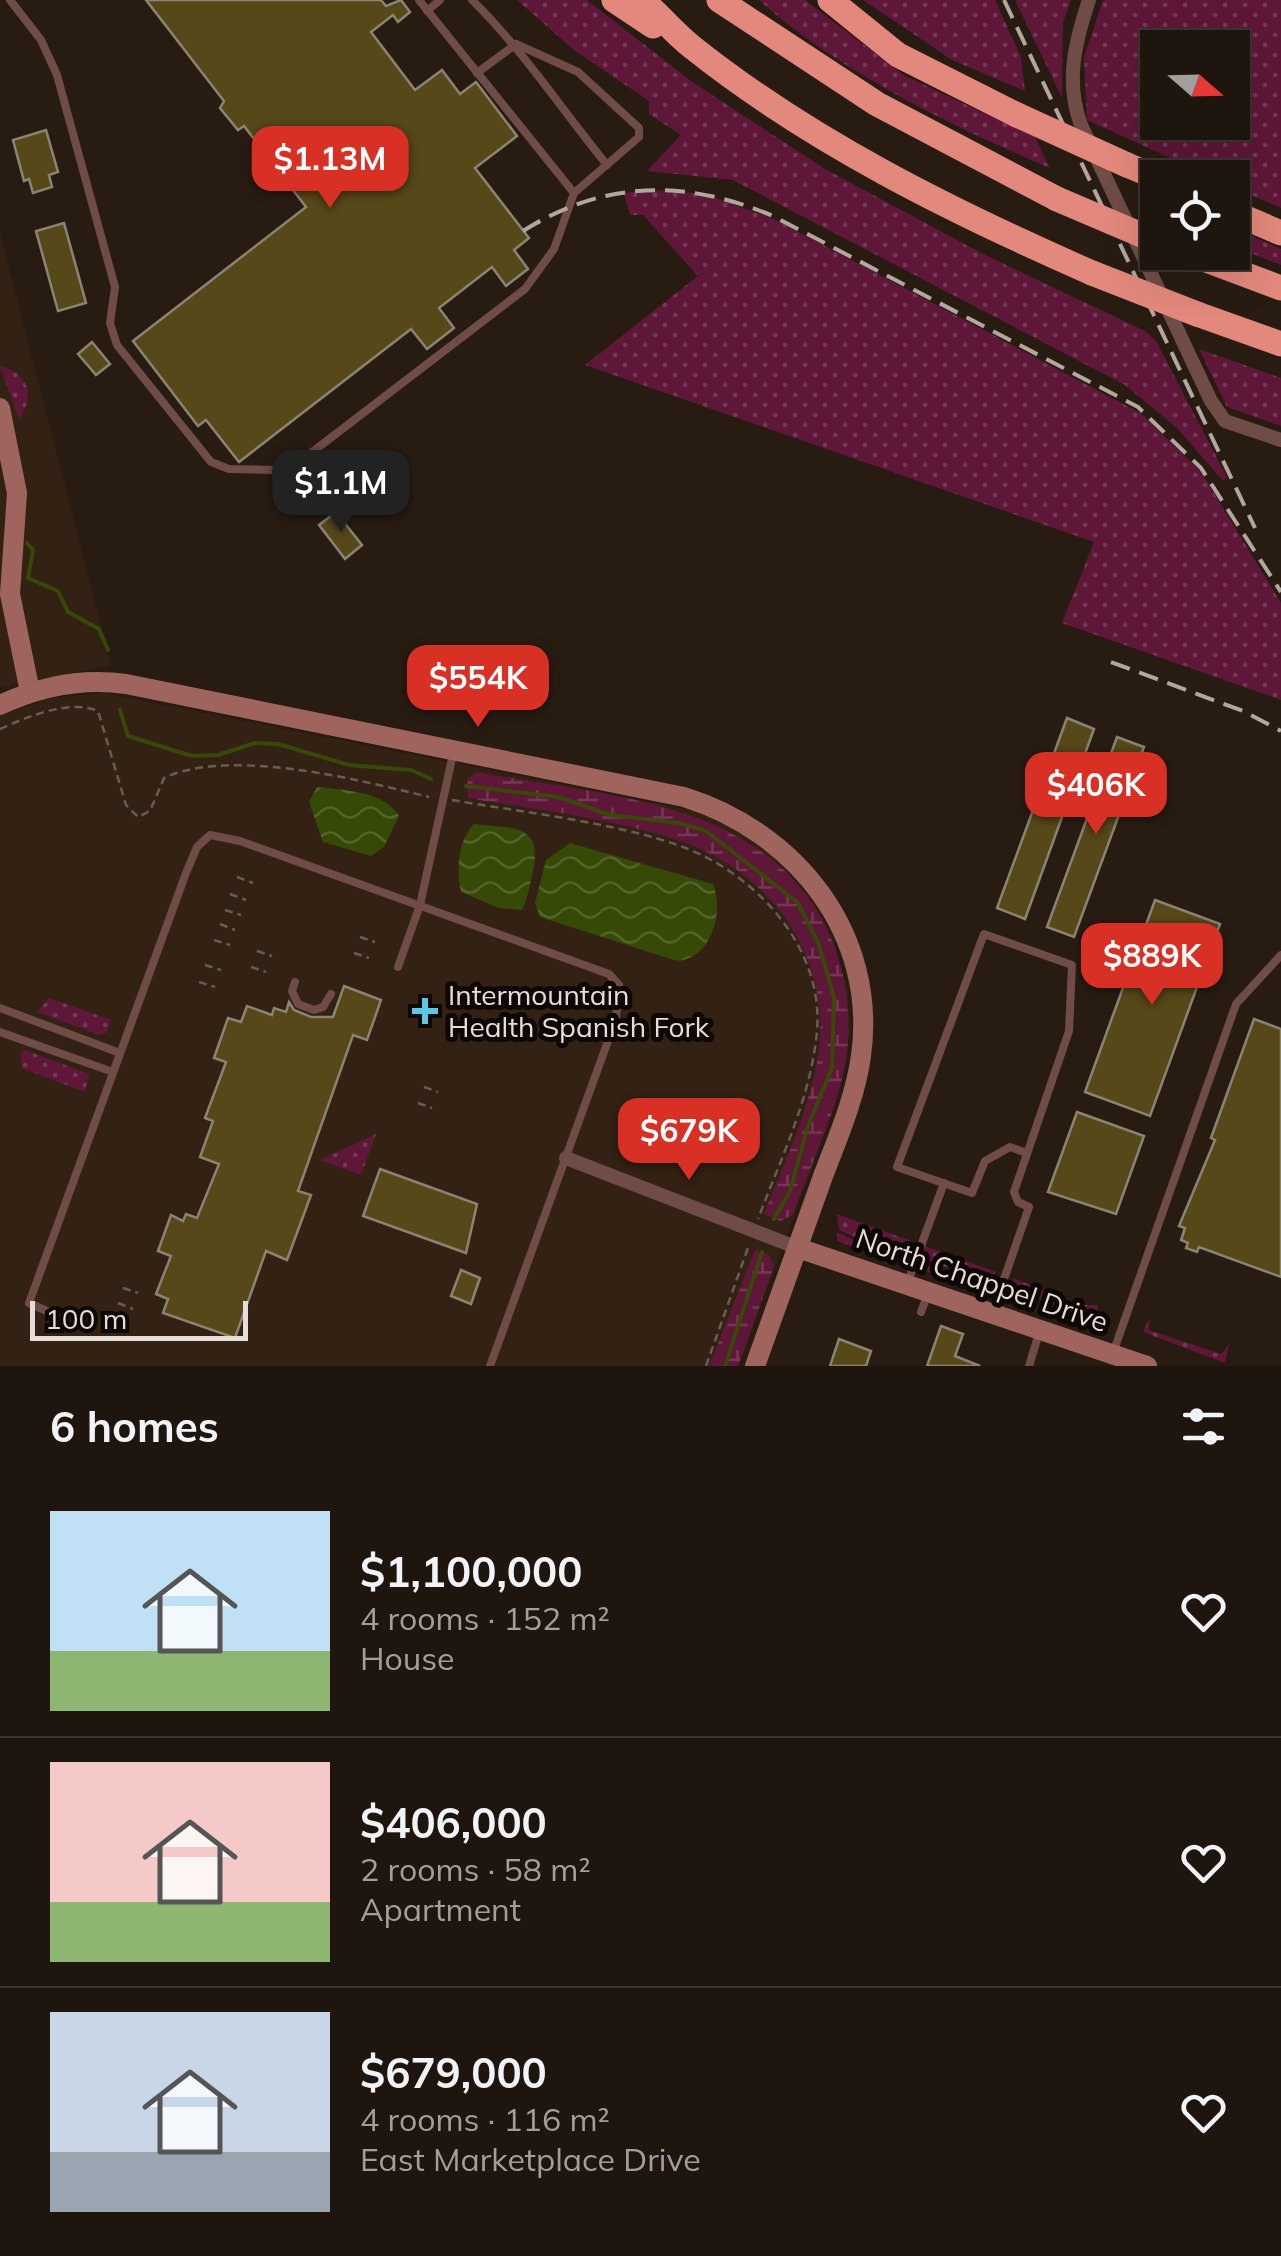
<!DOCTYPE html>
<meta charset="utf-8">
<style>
:root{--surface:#1e150e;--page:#261e17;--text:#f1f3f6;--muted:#a19f9e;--line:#3c342e;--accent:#d93025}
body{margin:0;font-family:Mulish,sans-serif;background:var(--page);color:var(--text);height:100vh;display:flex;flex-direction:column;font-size:38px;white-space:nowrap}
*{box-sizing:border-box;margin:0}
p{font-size:32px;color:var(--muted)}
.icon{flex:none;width:55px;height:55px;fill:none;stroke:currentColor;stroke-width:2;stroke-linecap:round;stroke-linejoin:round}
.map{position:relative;height:1366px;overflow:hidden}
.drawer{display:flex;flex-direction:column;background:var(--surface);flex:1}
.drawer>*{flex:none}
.needle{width:65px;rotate:110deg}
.fabs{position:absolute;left:1140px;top:30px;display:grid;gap:20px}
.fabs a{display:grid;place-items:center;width:110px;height:110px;border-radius:0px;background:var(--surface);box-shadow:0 10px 40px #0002,0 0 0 2px var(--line);font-size:50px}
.scale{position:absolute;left:30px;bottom:25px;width:218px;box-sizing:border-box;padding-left:10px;border:5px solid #e6ddd6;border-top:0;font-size:28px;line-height:35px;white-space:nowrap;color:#e6ddd6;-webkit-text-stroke:8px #0d0805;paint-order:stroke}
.price{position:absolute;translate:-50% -85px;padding:0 22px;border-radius:20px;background:var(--accent);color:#fff;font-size:32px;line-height:65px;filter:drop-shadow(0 2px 5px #0008)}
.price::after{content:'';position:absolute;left:50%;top:60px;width:30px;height:22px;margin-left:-15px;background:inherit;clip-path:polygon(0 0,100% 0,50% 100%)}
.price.active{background:#222;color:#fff}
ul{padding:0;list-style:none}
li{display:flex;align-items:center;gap:30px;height:250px;padding:0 50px}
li+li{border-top:2px solid var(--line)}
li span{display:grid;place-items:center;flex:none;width:280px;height:200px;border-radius:0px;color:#555}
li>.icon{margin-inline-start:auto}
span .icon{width:120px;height:120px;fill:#fffc;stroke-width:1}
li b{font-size:42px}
h2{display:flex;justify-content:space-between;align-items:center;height:120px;padding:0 50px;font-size:42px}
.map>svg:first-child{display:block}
</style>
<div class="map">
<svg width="1281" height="1366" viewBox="0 0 1281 1366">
<defs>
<pattern id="grass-dots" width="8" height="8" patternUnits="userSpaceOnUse" patternTransform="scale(2.5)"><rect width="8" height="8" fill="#5e1738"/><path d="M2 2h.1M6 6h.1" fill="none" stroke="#753854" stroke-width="1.8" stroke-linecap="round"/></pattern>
<pattern id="wetland-marsh" width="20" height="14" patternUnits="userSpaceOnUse" patternTransform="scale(2.5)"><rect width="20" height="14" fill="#5e1738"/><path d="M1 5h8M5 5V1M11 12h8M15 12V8" fill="none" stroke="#753854"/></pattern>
<pattern id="water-waves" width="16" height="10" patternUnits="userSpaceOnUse" patternTransform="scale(2.5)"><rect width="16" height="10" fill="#374906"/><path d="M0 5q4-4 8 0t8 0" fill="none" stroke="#54632a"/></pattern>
</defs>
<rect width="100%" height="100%" fill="#281c12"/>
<g fill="#332213">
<path d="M0,233L111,665L0,688Z"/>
<path d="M105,693L695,811L734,826L778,860L815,904L832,935L848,990L850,1032L839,1093L739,1366H0V715L52,698Z"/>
</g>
<g fill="url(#grass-dots)" fill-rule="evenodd">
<path d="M517,0H587L691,81L825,169L983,254L1145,331L1156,341L1227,477L1223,481L1178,429L1125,385L733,180L647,171L681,135L649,114V101L574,50Z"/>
<path d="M759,0H805L905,76L1035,137L1050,168C950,125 841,73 759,0Z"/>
<path d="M863,0H995L1021,57L1025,91L952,60Z"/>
<path d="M1015,0H1071L1063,22L1062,98Z"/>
<path d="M1103,0H1281V208L1233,187L1232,178L1212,177L1087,120L1084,57ZM1158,48H1232V122H1158Z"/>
<path d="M653,190L705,194L774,219L1142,414L1201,472L1281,603V700L1062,623L1094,542L585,365L698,276L643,215H630L624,193Z"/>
<path d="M1233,227L1281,249V265L1233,246Z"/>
<path d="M1199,349L1281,378V426L1227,407Z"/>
<path d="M0,366C28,373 36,395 19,419Z"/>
<path d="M49,998L111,1020L107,1032L100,1035L37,1012Z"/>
<path d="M22,1049L89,1074L85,1092L21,1068Z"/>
<path d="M376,1134L361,1175L320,1160Z"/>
<path d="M837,1214L996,1272L986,1282L905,1252L874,1246L839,1230Z"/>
<path d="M837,1232L871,1248L983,1283L975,1288L837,1241Z"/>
<path d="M1013,1278L1081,1305H1098L1096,1318L1015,1291Z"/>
<path d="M1150,1317L1149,1330L1221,1354L1229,1344L1225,1363L1143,1332Z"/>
</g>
<g fill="url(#wetland-marsh)">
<path d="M477,772C605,797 770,798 831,938C847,976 853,1023 845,1065C835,1116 810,1166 793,1215L780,1221L764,1214C785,1161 812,1104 819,1048C830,959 773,877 691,845C625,820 538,810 468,798L467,779Z"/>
<path d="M755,1250L769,1255L774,1266L738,1366H709Z"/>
</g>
<g fill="url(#water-waves)">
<path d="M317,787C344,790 384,791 399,816L384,847L371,856L323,842L309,802Z"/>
<path d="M474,824C513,829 543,823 533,871C530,884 528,898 522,910L499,908L461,892C456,870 458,840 474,824Z"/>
<path d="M570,843L713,884C724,912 712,958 677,961L540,917L535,903L546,860Z"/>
</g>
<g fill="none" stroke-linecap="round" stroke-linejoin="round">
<g stroke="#374906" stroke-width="4">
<path d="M27,543L33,550L28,578L58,591L68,612L99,629L108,650"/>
<path d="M120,710L128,736L192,756L218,755L255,743L278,744L349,765L411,770L431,779"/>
<path d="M466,786L558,797L610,815L679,823L706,831L798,903L819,945L834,998L832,1068L808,1126L790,1191L774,1219"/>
<path d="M725,1366L762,1252"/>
</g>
</g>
<g fill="#574819" stroke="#8a8473" stroke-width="2.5">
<path d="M146,0H381L386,6L401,0L410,12L398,22L393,15L371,32L415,90L442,70L460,94L476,82L517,136L475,168L529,238L514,250L528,269L506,286L492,267L439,308L454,328L427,349L411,329L239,462L206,420L198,426L133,341L306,207L244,126L238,130L220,108L224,101Z"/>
<path d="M46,130L58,172L49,175L52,187L33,193L29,179L24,181L13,140Z"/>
<path d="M64,223L86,303L58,311L36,231Z"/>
<path d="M92,342L110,364L96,375L78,354Z"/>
<path d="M336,512L362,545L345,559L319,525Z"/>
<path d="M1067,718L1094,729L1025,919L997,908Z"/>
<path d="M1117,737L1144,747L1074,937L1047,927Z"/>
<path d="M1155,900L1220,924L1150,1116L1085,1092Z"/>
<path d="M344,986L381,1000L367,1040L353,1035L298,1191L311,1195L287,1260L266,1251L235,1338L163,1313L168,1299L156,1294L171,1256L158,1251L171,1215L183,1221L186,1214L197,1218L219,1164L200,1157L213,1121L205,1118L226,1062L214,1058L228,1018L241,1022L247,1006L272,1015L274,1008L286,1012L289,1002L294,1010L311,1017H333Z"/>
<path d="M1254,1019L1281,1029V1277L1199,1247L1197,1252L1186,1248L1188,1243L1181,1240L1185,1228L1179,1226L1215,1140L1211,1138Z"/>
<path d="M1077,1112L1144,1136L1116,1214L1048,1192Z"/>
<path d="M380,1169L477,1204L466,1253L363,1216Z"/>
<path d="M461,1270L480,1278L471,1304L451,1296Z"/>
<path d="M941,1326L963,1334L955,1356L980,1366H927Z"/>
<path d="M839,1339L871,1351L866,1366H830Z"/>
</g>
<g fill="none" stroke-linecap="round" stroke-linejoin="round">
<g stroke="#685d54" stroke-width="2.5" stroke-dasharray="8 5" stroke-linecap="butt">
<path d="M0,729C27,717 69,699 98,711L126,805L138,817L150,811L164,778C230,747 360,780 429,797"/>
<path d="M452,800C521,812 619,823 683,847C757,875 824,948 817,1031C811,1097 781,1158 758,1219"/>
<path d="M237,877L253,883"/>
<path d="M230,894L246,900"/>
<path d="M225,910L241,915"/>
<path d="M220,924L235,930"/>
<path d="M360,937L375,942"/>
<path d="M214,940L230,945"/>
<path d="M257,951L272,956"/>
<path d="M354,953L369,958"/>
<path d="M205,965L221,970"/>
<path d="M251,967L266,972"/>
<path d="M199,982L215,987"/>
<path d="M424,1087L438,1092"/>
<path d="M418,1103L432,1108"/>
<path d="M123,1288L138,1293"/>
<path d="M118,1303L133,1309"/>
<path d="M706,1366L749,1245"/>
</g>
<g stroke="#704c47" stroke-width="8">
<path d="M10,0L41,40L57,75L115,287L110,323L117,345L211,462L229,469L280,470L294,466L525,289L554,249L574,193L639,137V128L578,72L516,44"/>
<path d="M419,0L574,193"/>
<path d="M472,0C523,50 562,110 607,165"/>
<path d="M427,11L440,0"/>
<path d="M477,73L516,44"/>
<path d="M398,967L420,905L453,754"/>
<path d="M295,982L292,991L298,1004L314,1010L323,1007L331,994"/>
<path d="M0,1008L120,1053"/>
<path d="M0,1032L113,1072"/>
<path d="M907,1284L944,1183"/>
<path d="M993,1311L1029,1207L1018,1202L1014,1192L1069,1031L1072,965L984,934L897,1167L972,1193L985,1161L1010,1147L1024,1152"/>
<path d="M921,1312L927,1296"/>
<path d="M62,1318L29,1303L186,873L197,847L210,835L240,841L609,974L619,985L616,1019L490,1366"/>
<path d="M1113,1353L1236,1004L1281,955"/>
<path d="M1029,1366L1039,1333"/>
</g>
<g stroke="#704c47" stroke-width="14">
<path d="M1089,0C1075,42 1065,82 1081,125L1211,401L1225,421L1281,440"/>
<path d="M566,1158L798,1248"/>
</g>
<g stroke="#9e645d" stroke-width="20">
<path d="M0,408L17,493L10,594L30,692"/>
<path d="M0,705C39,687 83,678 126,684L684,797C796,832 878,934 861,1056C855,1099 837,1139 822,1179C800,1242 777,1304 755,1366"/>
<path d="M798,1248L1147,1366"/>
</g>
<g stroke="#e2887c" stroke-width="25">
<path d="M614,0L653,26"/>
<path d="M642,0C660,15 674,33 692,47C811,142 953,212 1092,273"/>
<path d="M719,0L877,104L1057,199"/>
<path d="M830,0L898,55L1017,115"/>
<path d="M1127,165L1158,178"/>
<path d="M1232,212L1281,233"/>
<path d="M1185,252L1281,288"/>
<path d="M1197,314L1281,344"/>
</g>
<g stroke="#b1a79f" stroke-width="4" stroke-dasharray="20 10" stroke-linecap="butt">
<path d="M1004,0L1255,528"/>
<path d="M523,231C604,180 686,179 773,216L1138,407L1201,468L1281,592"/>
<path d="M1111,662L1243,711L1281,731"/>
</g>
<g stroke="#e2887c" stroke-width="25">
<path d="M1017,115L1127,165"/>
<path d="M1057,199L1158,242"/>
<path d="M1092,273L1197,314"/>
</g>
</g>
<path fill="#5cc7e7" stroke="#0d0805" stroke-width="4" d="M420 996h10v10h10v10h-10v10h-10v-10h-10v-10h10z"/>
<g text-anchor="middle" stroke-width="10" stroke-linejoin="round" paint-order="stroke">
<g font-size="28" fill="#e6ddd6" stroke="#0d0805" text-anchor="start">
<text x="448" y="1005">Intermountain<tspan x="448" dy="32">Health Spanish Fork</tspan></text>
</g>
<g font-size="28" fill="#e6ddd6" stroke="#0d0805">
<text transform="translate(982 1280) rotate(19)" y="10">North Chappel Drive</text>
</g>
</g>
</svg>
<div class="fabs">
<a><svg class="needle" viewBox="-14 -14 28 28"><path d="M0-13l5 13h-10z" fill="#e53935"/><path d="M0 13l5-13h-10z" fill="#a19f9e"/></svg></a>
<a><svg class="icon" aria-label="locate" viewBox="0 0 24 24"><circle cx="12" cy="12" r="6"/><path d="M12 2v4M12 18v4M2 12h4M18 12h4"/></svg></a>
</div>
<div class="scale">100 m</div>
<b class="price" style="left:330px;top:211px">$1.13M</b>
<b class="price active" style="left:341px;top:535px">$1.1M</b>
<b class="price" style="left:478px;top:730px">$554K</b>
<b class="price" style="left:1096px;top:837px">$406K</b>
<b class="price" style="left:1152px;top:1008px">$889K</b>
<b class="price" style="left:689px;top:1183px">$679K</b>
</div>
<section class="drawer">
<h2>6 homes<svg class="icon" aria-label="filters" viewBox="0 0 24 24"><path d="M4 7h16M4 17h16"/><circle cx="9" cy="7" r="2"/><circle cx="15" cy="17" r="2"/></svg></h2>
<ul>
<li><span style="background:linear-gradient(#bfe0f5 70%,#8fb573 0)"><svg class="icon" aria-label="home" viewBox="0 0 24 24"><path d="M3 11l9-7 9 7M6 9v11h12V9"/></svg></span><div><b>$1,100,000</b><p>4 rooms · 152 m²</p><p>House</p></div><svg class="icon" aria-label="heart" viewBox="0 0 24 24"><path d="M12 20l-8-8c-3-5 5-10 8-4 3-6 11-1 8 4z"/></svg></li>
<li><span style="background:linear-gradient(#f6c9c9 70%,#8fb573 0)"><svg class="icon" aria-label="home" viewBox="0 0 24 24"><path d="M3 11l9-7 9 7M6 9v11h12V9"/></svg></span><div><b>$406,000</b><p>2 rooms · 58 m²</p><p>Apartment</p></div><svg class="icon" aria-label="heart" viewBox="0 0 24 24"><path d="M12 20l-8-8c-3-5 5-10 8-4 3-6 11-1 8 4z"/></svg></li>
<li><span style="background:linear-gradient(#c9d6e8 70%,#9aa5b1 0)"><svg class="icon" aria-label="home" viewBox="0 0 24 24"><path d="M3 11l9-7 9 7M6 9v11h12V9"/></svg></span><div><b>$679,000</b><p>4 rooms · 116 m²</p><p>East Marketplace Drive</p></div><svg class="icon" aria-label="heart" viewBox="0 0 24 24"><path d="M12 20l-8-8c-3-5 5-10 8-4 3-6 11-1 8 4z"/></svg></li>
</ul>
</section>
